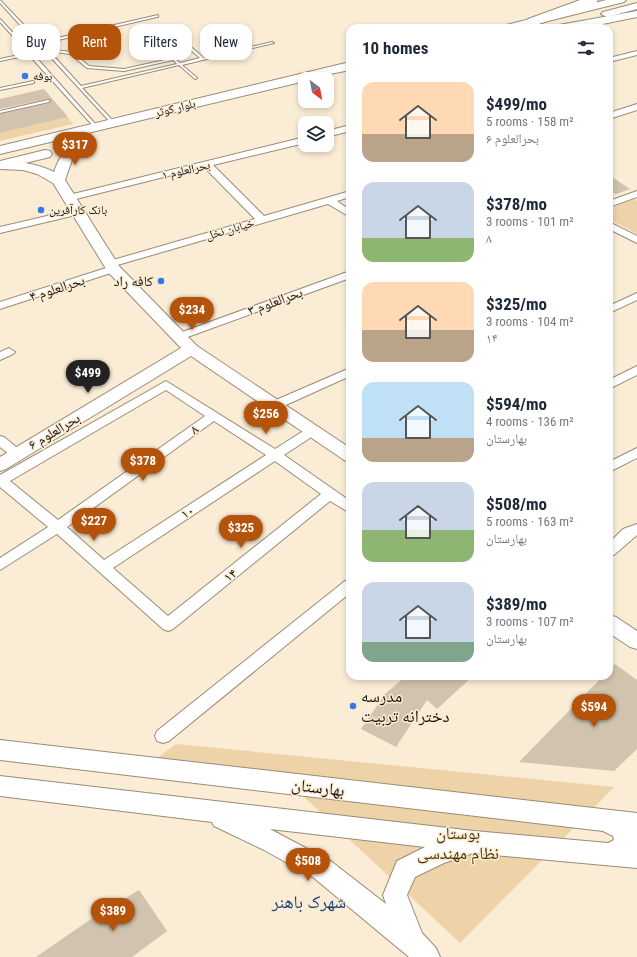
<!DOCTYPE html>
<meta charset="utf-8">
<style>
:root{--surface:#fff;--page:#f6f6f7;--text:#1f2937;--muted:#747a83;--accent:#b45309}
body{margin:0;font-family:"Roboto Condensed","Noto Naskh Arabic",sans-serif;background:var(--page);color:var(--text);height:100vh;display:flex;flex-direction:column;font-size:15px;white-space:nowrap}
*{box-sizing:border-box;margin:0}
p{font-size:13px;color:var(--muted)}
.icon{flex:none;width:22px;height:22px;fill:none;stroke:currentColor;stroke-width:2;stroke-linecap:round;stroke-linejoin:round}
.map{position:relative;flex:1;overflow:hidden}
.details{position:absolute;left:346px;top:24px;width:267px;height:656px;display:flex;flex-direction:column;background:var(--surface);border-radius:12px;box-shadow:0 2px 6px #0003}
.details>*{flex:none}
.top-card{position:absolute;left:12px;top:24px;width:274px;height:36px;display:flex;gap:8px}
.needle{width:26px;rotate:148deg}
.fabs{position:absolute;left:298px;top:72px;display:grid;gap:8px}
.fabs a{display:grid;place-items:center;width:36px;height:36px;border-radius:8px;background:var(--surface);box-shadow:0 2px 6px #0003;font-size:20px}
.price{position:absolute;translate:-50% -34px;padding:0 9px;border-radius:14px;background:var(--accent);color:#fff;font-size:13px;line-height:26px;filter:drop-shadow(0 1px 2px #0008)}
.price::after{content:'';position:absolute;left:50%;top:24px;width:12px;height:9px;margin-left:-6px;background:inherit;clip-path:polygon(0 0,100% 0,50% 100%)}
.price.on{background:#222;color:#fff}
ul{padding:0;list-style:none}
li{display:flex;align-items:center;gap:12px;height:100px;padding:0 16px}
li span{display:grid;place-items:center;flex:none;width:112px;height:80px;border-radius:12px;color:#555}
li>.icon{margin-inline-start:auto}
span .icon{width:48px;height:48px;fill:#fffc;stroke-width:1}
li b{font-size:17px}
h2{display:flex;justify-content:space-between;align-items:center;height:48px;padding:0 16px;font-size:17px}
.tag{padding:0 14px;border-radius:12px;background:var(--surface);box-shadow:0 2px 6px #0003;font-size:14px;line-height:36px}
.tag.on{background:var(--accent);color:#fff}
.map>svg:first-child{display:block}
</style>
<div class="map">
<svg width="637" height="957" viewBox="0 0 637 957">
<rect width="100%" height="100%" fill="#faecd5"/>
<g fill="#eed3a8">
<path d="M68,117L73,124L0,141V133Z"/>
<path d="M634,199L637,201V234L609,219V209Z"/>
<path d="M176,744L614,787L460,943L289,783L148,765Z"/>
</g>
<g fill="#d1c3ad">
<path d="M44,89L68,117L0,133V114L49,103L51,101L48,99L0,109V99Z"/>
<path d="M609,175L630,189L616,194L609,191Z"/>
<path d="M615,664L637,680V749L614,771L519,762L603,676H609V670Z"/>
<path d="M406,676H473L437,709L427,700L396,747L361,729L385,694Z"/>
<path d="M139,890L167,931L132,957H36L91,919Z"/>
</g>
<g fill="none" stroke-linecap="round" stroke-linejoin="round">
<defs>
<g id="lane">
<path d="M0,0L40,42L158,15V17H157L41,44L46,49L72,52L89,66L124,69L174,58L180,63L200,58L178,39V37H179L204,58L272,42L274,43L182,65L196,77L197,78L195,79L179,65L82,88L114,122V124H112L45,51L33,54L97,126L98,127L96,128H95L29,55L0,61V59L28,53L0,22V19L31,52L43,50L0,3ZM49,51L70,54L87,68L124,71L173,60L177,64L81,86Z"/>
<path d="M33,81H34V83L0,90V88Z"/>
<path d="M48,100L50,101L49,102L0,113V111Z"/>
</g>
<g id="street">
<path d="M637,51V55L609,62V58Z"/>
<path d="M637,104V110L609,119V113Z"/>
<path d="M350,125V131L327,137V131Z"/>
<path d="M305,137V143L213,165L264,216L350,191V197L337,201L350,210V217L328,204L114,266L118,269L117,271L0,309V302L109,267L105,264L106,262L255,219L204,167L68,201L63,198L65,196Z"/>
<path d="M637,191V197L609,207V201Z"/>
<path d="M77,209L80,210L82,212L80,214L0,233V227Z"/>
<path d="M609,222L637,236V243L609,229Z"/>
<path d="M350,271V278L182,339L178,340L172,337L174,335Z"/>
<path d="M637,293V300L609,313V306Z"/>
<path d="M9,348L15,352L13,354L0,360V352Z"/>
<path d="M637,366V375L609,389V380Z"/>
<path d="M350,368V376L277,409L273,410L267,406L269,403Z"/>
<path d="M166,381L275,449L308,428H316L318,431L316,434L284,455L350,501V513L330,501L173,629L168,631L163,629L57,534L0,570V558L48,527L0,487V475ZM166,390L205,416L58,520L10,481ZM214,421L266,455L104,560L67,527ZM275,461L321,494L168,616L113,568Z"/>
<path d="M0,436L4,437L21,451L23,454L21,457H13L0,447Z"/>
<path d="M637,448V458L609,472V462Z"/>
<path d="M637,524V535L614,555L609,556V543L623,529Z"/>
<path d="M350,580V593L169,741L163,743L157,741L155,736L157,731L345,581Z"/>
</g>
<g id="secondary">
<path d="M637,11V17L583,28H554L559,25Z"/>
<path d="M81,141L87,145L72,160L65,180L119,266L197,346L350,448V462L344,460L191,356L6,469L0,471V457L181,348L108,272L53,183L37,174L23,170L0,169V161C19,162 37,163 54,172C58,159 67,145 81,141Z"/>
<path d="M609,615L616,617L637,631V649L630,647L609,633Z"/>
<path d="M0,740L637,813V868L473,853L444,863L415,877L407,895L422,933L436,948L440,957H409L314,878L264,850L214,826L212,822L0,796V776L474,831L608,843L614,840L613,836L603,831L0,760ZM270,829L425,847L397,861L383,895L386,904L332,862Z"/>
</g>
<g id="primary">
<path d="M606,0H626L624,2L520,28H500L502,26Z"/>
<path d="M637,3V9L607,17L601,14L603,12Z"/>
<path d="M350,62V70L305,79V81L0,154V146Z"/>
<path d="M45,150L50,151L52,154L50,157L0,169V161Z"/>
</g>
<path id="highway" d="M580,0H598L596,3L536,25L532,26L526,22L528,19Z"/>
</defs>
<use href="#lane" stroke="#998c77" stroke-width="2"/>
<use href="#street" stroke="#998c77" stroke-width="2"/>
<use href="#secondary" stroke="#998c77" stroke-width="2"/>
<use href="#primary" stroke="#998c77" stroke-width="2"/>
<use href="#highway" stroke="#998c77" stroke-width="2"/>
<use href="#lane" fill="#fff" fill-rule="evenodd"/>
<use href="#street" fill="#fff" fill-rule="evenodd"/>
<use href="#secondary" fill="#fff" fill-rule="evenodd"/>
<use href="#primary" fill="#fff" fill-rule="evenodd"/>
<use href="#highway" fill="#fff" fill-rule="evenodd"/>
</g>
<g fill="#3579e7" stroke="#faecd5" stroke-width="1.5">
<circle cx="25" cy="76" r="4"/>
<circle cx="41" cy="210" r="4"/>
<circle cx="161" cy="281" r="4"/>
<circle cx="353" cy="706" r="4"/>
</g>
<g text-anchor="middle" stroke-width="3" stroke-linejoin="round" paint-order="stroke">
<g font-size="12" fill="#19140c" stroke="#faecd5" text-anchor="start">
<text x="33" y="80">بوفه</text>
<text x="49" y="214">بانک کارآفرین</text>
</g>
<g font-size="12" fill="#19140c" stroke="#faecd5">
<text transform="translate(175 108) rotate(-14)" y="4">بلوار کوثر</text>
<text transform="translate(186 170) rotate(-13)" y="4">بحرالعلوم ۱</text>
<text transform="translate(230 229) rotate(-16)" y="4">خیابان نخل</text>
</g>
<g font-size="14" fill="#19140c" stroke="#faecd5" text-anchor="end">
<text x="153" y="286">کافه راد</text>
</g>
<g font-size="14" fill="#19140c" stroke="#faecd5">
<text transform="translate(57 288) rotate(-18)" y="5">بحرالعلوم ۴</text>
<text transform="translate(275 301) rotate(-20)" y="5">بحرالعلوم ۳</text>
<text transform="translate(194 429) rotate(-36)" y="5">۸</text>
<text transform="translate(54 431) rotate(-31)" y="5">بحرالعلوم ۶</text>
<text transform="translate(187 512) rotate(-33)" y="5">۱۰</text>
<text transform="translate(230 575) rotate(-39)" y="5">۱۴</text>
</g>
<g font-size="17" fill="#19140c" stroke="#faecd5" text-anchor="start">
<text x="361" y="702">مدرسه<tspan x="361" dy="20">دخترانه تربیت</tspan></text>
</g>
<g font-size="17" fill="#19140c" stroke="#faecd5">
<text transform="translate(318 787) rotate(7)" y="6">بهارستان</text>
</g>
<g font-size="17" fill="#4c3507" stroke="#faecd5">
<text x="458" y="839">بوستان<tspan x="458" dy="20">نظام مهندسی</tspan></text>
</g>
<g font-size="18" fill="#1e3f75" stroke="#faecd5">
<text x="309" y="908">شهرک باهنر</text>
</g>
</g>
</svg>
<div class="fabs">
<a><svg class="needle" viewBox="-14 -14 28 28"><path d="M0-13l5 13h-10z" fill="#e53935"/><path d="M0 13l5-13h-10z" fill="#747a83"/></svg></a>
<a><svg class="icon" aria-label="layers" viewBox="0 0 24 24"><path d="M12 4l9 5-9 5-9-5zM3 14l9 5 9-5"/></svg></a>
</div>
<b class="price" style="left:75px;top:166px">$317</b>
<b class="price" style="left:192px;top:331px">$234</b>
<b class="price on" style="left:88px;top:394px">$499</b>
<b class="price" style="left:266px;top:435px">$256</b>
<b class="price" style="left:143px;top:482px">$378</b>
<b class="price" style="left:94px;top:542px">$227</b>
<b class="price" style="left:241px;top:549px">$325</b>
<b class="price" style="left:594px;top:728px">$594</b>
<b class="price" style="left:308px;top:882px">$508</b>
<b class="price" style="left:113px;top:932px">$389</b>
<div class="top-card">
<a class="tag">Buy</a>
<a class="tag on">Rent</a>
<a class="tag">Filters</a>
<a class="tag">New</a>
</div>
<section class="details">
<h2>10 homes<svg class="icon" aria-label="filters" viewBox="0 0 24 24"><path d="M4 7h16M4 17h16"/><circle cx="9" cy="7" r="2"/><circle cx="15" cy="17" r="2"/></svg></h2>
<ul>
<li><span style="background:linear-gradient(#ffd9b3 65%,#b9a48a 0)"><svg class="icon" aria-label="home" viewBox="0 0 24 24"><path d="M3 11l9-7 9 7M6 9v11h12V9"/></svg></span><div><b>$499/mo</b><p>5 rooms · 158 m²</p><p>بحرالعلوم ۶</p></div></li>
<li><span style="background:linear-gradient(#c9d6e8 70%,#8fb573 0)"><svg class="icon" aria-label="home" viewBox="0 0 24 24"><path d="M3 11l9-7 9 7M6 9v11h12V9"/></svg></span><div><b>$378/mo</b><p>3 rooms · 101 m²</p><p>۸</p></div></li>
<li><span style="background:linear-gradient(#ffd9b3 60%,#b9a48a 0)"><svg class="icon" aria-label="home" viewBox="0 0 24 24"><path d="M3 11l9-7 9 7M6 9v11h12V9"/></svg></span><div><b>$325/mo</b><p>3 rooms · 104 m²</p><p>۱۴</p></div></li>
<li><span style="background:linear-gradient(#bfe0f5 70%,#b9a48a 0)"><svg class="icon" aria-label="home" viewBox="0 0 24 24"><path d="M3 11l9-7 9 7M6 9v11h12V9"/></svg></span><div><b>$594/mo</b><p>4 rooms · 136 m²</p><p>بهارستان</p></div></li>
<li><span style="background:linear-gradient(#c9d6e8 60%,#8fb573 0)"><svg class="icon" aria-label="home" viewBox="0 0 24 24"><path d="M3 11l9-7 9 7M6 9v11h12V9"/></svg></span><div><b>$508/mo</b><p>5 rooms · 163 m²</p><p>بهارستان</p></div></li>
<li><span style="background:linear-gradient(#c9d6e8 75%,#7fa58c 0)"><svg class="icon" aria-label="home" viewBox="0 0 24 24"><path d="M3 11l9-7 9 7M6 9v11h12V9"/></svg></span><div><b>$389/mo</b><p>3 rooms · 107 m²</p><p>بهارستان</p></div></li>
</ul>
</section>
</div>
